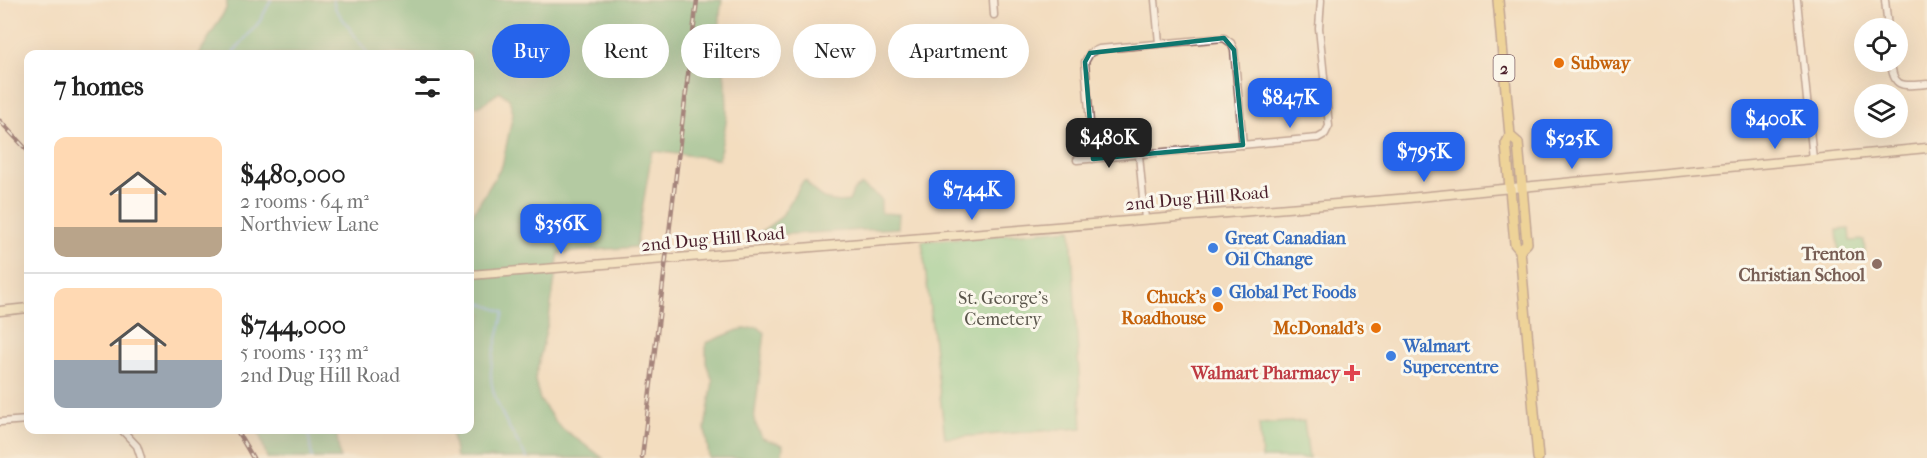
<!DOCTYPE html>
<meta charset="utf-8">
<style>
:root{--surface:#fff;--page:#f2f2f2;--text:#222;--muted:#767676;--line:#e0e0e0;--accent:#2563eb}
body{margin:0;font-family:"IM FELL French Canon",serif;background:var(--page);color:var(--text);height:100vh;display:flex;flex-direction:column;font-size:22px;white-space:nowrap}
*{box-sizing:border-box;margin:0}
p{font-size:20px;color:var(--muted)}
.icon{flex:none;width:33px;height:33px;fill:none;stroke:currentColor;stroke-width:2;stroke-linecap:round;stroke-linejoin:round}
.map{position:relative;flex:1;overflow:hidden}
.side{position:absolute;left:24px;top:50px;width:450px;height:384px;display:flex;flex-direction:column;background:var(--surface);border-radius:12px;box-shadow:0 6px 24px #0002}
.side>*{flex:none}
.banner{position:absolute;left:492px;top:24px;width:570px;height:54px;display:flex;gap:12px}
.fabs{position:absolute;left:1854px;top:18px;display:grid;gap:12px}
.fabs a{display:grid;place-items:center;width:54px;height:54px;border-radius:50%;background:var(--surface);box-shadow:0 6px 24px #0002;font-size:30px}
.price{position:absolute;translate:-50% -51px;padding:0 14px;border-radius:12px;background:var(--accent);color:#fff;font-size:20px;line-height:39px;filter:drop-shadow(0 2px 3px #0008)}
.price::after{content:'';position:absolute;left:50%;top:36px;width:18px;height:14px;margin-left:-9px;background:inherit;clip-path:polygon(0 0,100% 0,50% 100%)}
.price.active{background:#222;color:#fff}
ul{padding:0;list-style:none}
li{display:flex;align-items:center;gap:18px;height:150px;padding:0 30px}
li+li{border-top:2px solid var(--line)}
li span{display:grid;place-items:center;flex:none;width:168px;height:120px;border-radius:12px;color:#555}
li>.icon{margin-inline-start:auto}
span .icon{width:72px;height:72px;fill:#fffc;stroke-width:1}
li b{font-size:26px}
h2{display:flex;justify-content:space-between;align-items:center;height:72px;padding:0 30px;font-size:26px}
.chip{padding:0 21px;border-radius:27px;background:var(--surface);box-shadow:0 6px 24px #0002;font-size:21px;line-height:54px}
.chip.active{background:var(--accent);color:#fff}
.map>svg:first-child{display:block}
</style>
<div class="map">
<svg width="1927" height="458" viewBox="0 0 1927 458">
<rect width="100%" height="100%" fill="#fbf7ec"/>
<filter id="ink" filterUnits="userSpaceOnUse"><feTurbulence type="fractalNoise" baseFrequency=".0167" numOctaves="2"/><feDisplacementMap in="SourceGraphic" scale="12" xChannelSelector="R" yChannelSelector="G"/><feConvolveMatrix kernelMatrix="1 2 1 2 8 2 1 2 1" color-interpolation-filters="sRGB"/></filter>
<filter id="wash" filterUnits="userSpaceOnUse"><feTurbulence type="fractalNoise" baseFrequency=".008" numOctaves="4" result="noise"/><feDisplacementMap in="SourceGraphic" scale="24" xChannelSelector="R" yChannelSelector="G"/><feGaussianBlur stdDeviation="1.35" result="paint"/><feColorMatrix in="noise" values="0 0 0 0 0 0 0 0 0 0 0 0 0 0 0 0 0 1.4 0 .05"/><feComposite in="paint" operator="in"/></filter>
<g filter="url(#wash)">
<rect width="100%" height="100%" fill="#f3ddbf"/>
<g fill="#7fd295" stroke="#647860" stroke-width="1.5">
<path d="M1071,229L1082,428L945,438L922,241Z"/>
<path d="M1849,229L1850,241L1864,240L1865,254L1839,256L1837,230Z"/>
<path d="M1304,421L1309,458H1262L1259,424Z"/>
</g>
<g fill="#67b47e" stroke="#586a54" stroke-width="1.5">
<path d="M227,0H722C715,36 727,72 727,108C728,126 721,141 719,159L652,151L636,247L559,253L549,318L535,379L540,400L559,426L603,458H456L451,429H470V363L482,313L470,306V224L472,215L502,166L513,113L509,99L500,92L478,107L470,105V54H199L226,9Z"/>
<path d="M803,181H806C817,197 829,204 849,201L853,191L862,185L881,199V213L900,214L899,228L755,236L781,217Z"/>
<path d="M758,327L765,333L754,420L762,438L783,445L782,458H709L705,428L713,381L706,363V343L738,330Z"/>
<path d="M258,429H336L340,458H267Z"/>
</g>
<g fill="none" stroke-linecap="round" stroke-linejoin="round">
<g stroke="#79afe7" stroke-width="2">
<path d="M333,0L335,8L368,54"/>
<path d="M232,54L260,21L271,0"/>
<path d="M470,299L504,312C499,332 492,353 491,372C489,398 514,436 527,458"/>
<path d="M308,429L312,458"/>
</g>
</g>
</g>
<g filter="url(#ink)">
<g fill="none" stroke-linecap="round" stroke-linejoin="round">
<defs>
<g id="street">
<path d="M993,0L994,15"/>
<path d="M1155,0L1159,43"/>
<path d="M1797,0L1813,159"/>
<path d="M1885,0L1888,28"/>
<path d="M1891,62C1893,89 1903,86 1927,84"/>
<path d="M1139,155L1145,219"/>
<path d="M1093,159L1085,62L1090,53L1099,49L1224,38L1231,43L1234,50L1243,145"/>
<path d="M1077,160L1318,138L1325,134L1329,126L1319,28L1321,0"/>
<path d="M0,422L28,420"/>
<path d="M121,429L137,446L141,458"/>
</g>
<g id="secondary">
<path d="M470,275L1398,199L1927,148"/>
<path d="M0,311L28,308"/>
</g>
<g id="primary">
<path d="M1498,0L1510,136L1506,144L1515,244L1520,250L1538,458"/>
<path d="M1510,136L1518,143L1527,243L1520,250"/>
</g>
</defs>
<use href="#street" stroke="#85625f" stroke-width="9"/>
<use href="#secondary" stroke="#85625f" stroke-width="11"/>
<use href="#primary" stroke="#85625f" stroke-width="12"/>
<use href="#street" stroke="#fff" stroke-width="6"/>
<use href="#secondary" stroke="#f6e9c3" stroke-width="8"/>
<use href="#primary" stroke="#e9c769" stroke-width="9"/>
<defs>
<g id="rail">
<path d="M0,121L28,151"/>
<path d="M236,429L253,458"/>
<path d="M642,458L697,0"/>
</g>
</defs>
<use href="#rail" stroke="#4a1f2b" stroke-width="4.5"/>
<use href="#rail" stroke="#fbf7ec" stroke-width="2" stroke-dasharray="7" stroke-linecap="butt"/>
</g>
</g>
<path d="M0 0H1927V458H0ZM1224,38L1234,50L1243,145L1093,159L1085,62L1090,53Z" fill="#f3ddbf" fill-opacity=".55" fill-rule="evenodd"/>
<path fill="none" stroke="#0f766e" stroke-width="4.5" stroke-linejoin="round" d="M1224,38L1234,50L1243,145L1093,159L1085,62L1090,53Z"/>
<g fill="#e8710a" stroke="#fbf7ec" stroke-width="2">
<circle cx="1559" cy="63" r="6"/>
<circle cx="1218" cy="307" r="6"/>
<circle cx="1376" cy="328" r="6"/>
</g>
<g fill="#3f7fe0" stroke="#fbf7ec" stroke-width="2">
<circle cx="1213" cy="248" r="6"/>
<circle cx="1217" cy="292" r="6"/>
<circle cx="1391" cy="356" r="6"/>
</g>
<circle fill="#8d6e63" stroke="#fbf7ec" stroke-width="2" cx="1877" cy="264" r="6"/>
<path fill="#e0444e" stroke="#fbf7ec" stroke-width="2" d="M1349 364h6v6h6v6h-6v6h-6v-6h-6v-6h6z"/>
<g text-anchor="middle" stroke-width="6" stroke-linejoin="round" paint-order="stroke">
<rect fill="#fbf7ec" stroke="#7f6065" stroke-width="1.5" x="1493.5" y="55" width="21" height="26" rx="4.5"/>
<g font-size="16" font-weight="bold" fill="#4a1f2b">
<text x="1504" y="74">2</text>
</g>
<g font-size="18" font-weight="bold" fill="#c56008" stroke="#fbf7ec" text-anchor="end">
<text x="1571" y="69" text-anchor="start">Subway</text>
<text x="1206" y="303">Chuck's<tspan x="1206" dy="21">Roadhouse</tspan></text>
<text x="1364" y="334">McDonald's</text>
</g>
<g font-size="18" fill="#4a1f2b" stroke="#fbf7ec">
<text transform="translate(1197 198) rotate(-5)" y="6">2nd Dug Hill Road</text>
<text transform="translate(713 239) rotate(-5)" y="6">2nd Dug Hill Road</text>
</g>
<g font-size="18" font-weight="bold" fill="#366cbe" stroke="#fbf7ec" text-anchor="start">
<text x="1225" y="244">Great Canadian<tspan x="1225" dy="21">Oil Change</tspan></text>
<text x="1229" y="298">Global Pet Foods</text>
<text x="1403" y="352">Walmart<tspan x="1403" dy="21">Supercentre</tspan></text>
</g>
<g font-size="18" font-weight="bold" fill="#785e54" stroke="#fbf7ec" text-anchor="end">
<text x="1865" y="260">Trenton<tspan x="1865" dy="21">Christian School</tspan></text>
</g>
<g font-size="18" fill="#5a554b" stroke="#fbf7ec">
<text x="1003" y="304">St. George's<tspan x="1003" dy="21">Cemetery</tspan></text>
</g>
<g font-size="18" font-weight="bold" fill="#be3a42" stroke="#fbf7ec" text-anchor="end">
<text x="1340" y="379">Walmart Pharmacy</text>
</g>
</g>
</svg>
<div class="fabs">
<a><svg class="icon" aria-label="locate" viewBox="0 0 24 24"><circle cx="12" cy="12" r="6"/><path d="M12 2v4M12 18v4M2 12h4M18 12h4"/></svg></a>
<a><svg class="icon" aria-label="layers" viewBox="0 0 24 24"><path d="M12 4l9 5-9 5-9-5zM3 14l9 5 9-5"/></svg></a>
</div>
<b class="price" style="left:1290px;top:129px">$847K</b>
<b class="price" style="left:1775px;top:150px">$400K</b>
<b class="price active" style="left:1109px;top:169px">$480K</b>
<b class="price" style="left:1572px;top:170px">$525K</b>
<b class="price" style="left:1424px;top:183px">$795K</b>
<b class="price" style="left:972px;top:221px">$744K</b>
<b class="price" style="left:561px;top:255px">$356K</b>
<div class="banner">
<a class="chip active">Buy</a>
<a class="chip">Rent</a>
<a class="chip">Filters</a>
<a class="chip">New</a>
<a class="chip">Apartment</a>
</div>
<section class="side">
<h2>7 homes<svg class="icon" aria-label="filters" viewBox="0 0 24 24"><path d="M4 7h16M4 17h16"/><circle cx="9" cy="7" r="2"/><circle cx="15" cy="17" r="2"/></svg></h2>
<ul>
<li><span style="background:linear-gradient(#ffd9b3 75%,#b9a48a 0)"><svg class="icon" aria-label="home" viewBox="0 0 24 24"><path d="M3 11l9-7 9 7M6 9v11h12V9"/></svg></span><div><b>$480,000</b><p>2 rooms · 64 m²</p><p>Northview Lane</p></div></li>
<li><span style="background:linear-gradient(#ffd9b3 60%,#9aa5b1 0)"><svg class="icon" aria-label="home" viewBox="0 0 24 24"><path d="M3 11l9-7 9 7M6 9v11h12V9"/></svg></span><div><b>$744,000</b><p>5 rooms · 133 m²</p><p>2nd Dug Hill Road</p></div></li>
</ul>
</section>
</div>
